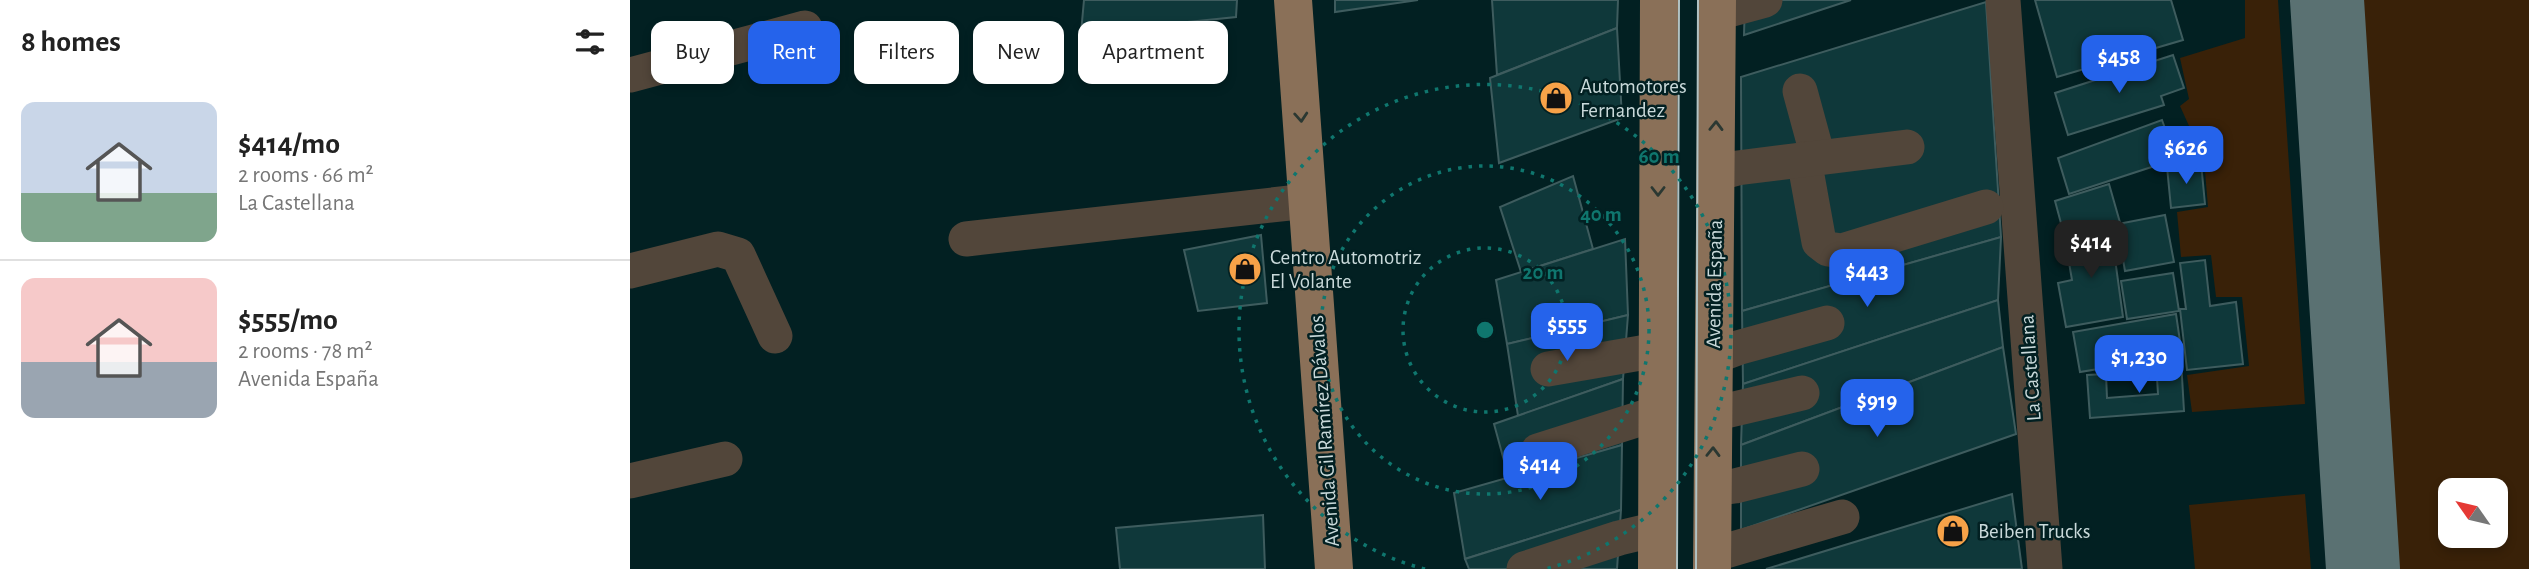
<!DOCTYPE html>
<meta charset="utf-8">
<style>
:root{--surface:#fff;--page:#f2f2f2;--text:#222;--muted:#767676;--line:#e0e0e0;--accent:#2563eb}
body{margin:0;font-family:"Alegreya Sans",sans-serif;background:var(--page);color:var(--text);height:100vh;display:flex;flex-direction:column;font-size:26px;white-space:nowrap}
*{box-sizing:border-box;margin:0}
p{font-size:23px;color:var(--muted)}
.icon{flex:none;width:38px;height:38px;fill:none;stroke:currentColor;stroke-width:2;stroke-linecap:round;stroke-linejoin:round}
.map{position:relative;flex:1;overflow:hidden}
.side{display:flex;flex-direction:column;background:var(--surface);width:630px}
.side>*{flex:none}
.guide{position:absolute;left:21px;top:21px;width:665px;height:63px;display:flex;gap:14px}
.needle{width:46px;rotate:304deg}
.buttons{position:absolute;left:1808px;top:478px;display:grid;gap:14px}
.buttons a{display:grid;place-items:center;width:70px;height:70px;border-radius:14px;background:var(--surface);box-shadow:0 4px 10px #0003;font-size:35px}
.price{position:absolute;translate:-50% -60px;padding:0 16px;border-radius:14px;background:var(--accent);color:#fff;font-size:23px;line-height:46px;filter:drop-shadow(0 2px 4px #0008)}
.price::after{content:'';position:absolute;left:50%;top:42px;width:21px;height:16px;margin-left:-10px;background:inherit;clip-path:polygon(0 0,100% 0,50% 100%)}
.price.selected{background:#222;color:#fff}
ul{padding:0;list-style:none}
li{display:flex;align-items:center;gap:21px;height:175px;padding:0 21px}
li+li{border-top:2px solid var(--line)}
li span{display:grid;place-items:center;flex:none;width:196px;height:140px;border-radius:14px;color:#555}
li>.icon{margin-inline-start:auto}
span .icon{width:84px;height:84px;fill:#fffc;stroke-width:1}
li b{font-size:30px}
h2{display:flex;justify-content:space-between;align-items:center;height:84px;padding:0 21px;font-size:30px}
.chip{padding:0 24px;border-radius:14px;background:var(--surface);box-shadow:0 4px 10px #0003;font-size:24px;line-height:63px}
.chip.selected{background:var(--accent);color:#fff}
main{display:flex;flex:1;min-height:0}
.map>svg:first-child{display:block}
</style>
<main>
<section class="side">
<h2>8 homes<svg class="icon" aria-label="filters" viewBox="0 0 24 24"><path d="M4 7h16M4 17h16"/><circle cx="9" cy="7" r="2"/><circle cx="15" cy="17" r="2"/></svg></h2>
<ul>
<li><span style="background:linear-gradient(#c9d6e8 65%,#7fa58c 0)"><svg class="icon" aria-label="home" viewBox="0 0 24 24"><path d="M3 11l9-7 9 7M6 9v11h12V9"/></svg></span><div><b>$414/mo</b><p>2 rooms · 66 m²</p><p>La Castellana</p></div></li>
<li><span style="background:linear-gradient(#f6c9c9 60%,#9aa5b1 0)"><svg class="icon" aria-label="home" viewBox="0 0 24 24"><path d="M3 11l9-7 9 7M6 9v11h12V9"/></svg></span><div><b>$555/mo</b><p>2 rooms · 78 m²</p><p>Avenida España</p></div></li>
</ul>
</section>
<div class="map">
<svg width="1899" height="569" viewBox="0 0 1899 569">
<rect width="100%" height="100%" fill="#022022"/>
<g fill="#392108" fill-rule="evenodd">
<path d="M1615,0H1648L1675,404L1562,412L1557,375L1619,366L1612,297H1586L1581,255L1551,257L1547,212L1578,207L1574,159L1550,106L1559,99L1550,58L1615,38Z"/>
<path d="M1729,0H1899V569H1767ZM1820,490H1866V536H1820Z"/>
<path d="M1675,494L1681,569H1565L1559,505Z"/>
</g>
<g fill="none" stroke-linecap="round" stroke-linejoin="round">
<path stroke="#5a7172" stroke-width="74" d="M1697,0L1733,569"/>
</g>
<g fill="#0f383a" stroke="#3e5c5e" stroke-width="2">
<path d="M454,0H607L606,17L451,33Z"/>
<path d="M705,0H788L705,12Z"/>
<path d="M862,0H988L987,28L867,75Z"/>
<path d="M1115,0H1221L1114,35Z"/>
<path d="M1405,0H1541L1553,40L1427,77Z"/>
<path d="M1356,2L1371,237L1112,311L1111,77Z"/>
<path d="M987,28L992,118L869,163L860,78Z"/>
<path d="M1543,55L1554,88L1531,96L1534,105L1438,135L1425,93Z"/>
<path d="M1532,120L1546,159L1439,194L1428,158Z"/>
<path d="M1571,163L1575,204L1541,208L1537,167Z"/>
<path d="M943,176L963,249L891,272L870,207Z"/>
<path d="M1479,184L1491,226L1435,238L1425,201Z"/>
<path d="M1535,215L1544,262L1495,271L1489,237L1495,236L1493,223Z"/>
<path d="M1493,229V235L1482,237L1493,317L1436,327L1428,283L1442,280L1435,239Z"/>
<path d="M631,235L637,303L568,311L554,250Z"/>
<path d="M1371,237L1368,300L1113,384L1112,311Z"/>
<path d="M995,239L998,315L877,344L866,280Z"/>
<path d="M1575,260L1580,306L1606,302L1613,364L1557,370L1550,309H1556L1550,263Z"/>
<path d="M1543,273L1549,311L1497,319L1491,281Z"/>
<path d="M1368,300L1373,347L1111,445L1113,384Z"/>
<path d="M1546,314L1552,355L1450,372L1443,332Z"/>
<path d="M998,315L993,379L888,416L877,344Z"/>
<path d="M1373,347L1386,434L1111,530V445Z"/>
<path d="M1551,360L1554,411L1460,418L1457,375L1476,374L1477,398L1528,394L1526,362Z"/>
<path d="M993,379L992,445L879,479L864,424Z"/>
<path d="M992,445L991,510L835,559L824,493Z"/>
<path d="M1382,494L1392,569H1136Z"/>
<path d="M991,510L987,569H839L835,559Z"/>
<path d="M633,515L635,569H490L486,528Z"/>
</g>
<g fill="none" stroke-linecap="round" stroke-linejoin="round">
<g stroke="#52463a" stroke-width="35">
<path d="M1373,0L1415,569"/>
<path d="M1087,13L1135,0"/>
<path d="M0,75L175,28"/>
<path d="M1170,91L1188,157"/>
<path d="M1174,159L1189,242L1198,249L1212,251L1356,207"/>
<path d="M1085,174L1107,168L1277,147"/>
<path d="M336,239L678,201"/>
<path d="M0,271L88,249L108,255L145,336"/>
<path d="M1083,357L1107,348L1197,323"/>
<path d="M918,369L1028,350"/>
<path d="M1083,414L1172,393"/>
<path d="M908,451L1028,413"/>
<path d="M0,481L95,459"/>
<path d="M1082,489L1105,486L1172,469"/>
<path d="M1082,555L1212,517"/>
<path d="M894,569L989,538L1027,529"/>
</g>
<g stroke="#8a7058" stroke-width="38">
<path d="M663,0L704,569"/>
<path d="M1027,569L1029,0"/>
<path d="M1082,569L1087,0"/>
</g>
<g stroke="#b1c2c3" stroke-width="2">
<path d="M1047,569L1049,0"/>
<path d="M1066,569L1068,0"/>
</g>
</g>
<defs><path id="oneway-chevron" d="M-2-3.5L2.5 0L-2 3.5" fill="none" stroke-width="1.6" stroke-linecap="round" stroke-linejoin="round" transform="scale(1.75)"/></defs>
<g stroke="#2b3832">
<use href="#oneway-chevron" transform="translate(671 117) rotate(86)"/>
<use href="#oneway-chevron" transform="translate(1086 126) rotate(-89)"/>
<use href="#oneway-chevron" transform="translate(1028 191) rotate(90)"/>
<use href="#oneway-chevron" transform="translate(1083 452) rotate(-89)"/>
</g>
<g fill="none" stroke="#0f766e" stroke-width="3.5" stroke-dasharray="3.5 7">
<circle cx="855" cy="330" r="82"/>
<circle cx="855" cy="330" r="164"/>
<path d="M795 569A246 246 0 1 1 915 569"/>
</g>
<defs>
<symbol id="shop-disc" viewBox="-11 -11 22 22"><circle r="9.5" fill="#f7a248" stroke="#022022"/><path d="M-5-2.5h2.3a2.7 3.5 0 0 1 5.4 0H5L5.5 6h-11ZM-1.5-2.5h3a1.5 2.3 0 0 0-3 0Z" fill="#111"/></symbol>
</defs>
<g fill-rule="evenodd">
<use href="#shop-disc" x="907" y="79" width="38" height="38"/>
<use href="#shop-disc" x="596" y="250" width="38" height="38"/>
<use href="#shop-disc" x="1304" y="512" width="38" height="38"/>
</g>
<g text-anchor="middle" stroke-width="5" stroke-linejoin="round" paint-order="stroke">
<g font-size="21" fill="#c9d9da" stroke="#022022" text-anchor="start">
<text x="950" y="93">Automotores<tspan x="950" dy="24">Fernandez</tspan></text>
<text x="640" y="264">Centro Automotriz<tspan x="640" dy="24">El Volante</tspan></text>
<text x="1348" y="538">Beiben Trucks</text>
</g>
<g font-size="21" fill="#c9d9da" stroke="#022022">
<text transform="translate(1084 284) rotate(-89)" y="7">Avenida España</text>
<text transform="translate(1400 368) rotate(-94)" y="7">La Castellana</text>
<text transform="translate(694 431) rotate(-94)" y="7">Avenida Gil Ramírez Dávalos</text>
</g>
</g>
<circle cx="855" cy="330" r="10" fill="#0f766e" stroke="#022022" stroke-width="3.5"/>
<g font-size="21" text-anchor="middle" font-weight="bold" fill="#0f766e" stroke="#022022" stroke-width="5" stroke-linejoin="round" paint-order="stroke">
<text x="1029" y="163">60 m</text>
<text x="971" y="221">40 m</text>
<text x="913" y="279">20 m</text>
</g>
</svg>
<div class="buttons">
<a><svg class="needle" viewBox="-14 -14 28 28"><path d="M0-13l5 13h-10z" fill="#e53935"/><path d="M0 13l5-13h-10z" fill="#767676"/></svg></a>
</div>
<b class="price" style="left:1489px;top:95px">$458</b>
<b class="price" style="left:1556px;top:186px">$626</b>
<b class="price selected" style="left:1461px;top:280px">$414</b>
<b class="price" style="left:1237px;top:309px">$443</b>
<b class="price" style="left:937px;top:363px">$555</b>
<b class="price" style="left:1509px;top:395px">$1,230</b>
<b class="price" style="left:1247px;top:439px">$919</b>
<b class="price" style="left:910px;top:502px">$414</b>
<div class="guide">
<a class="chip">Buy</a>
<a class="chip selected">Rent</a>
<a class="chip">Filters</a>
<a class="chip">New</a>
<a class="chip">Apartment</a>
</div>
</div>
</main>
